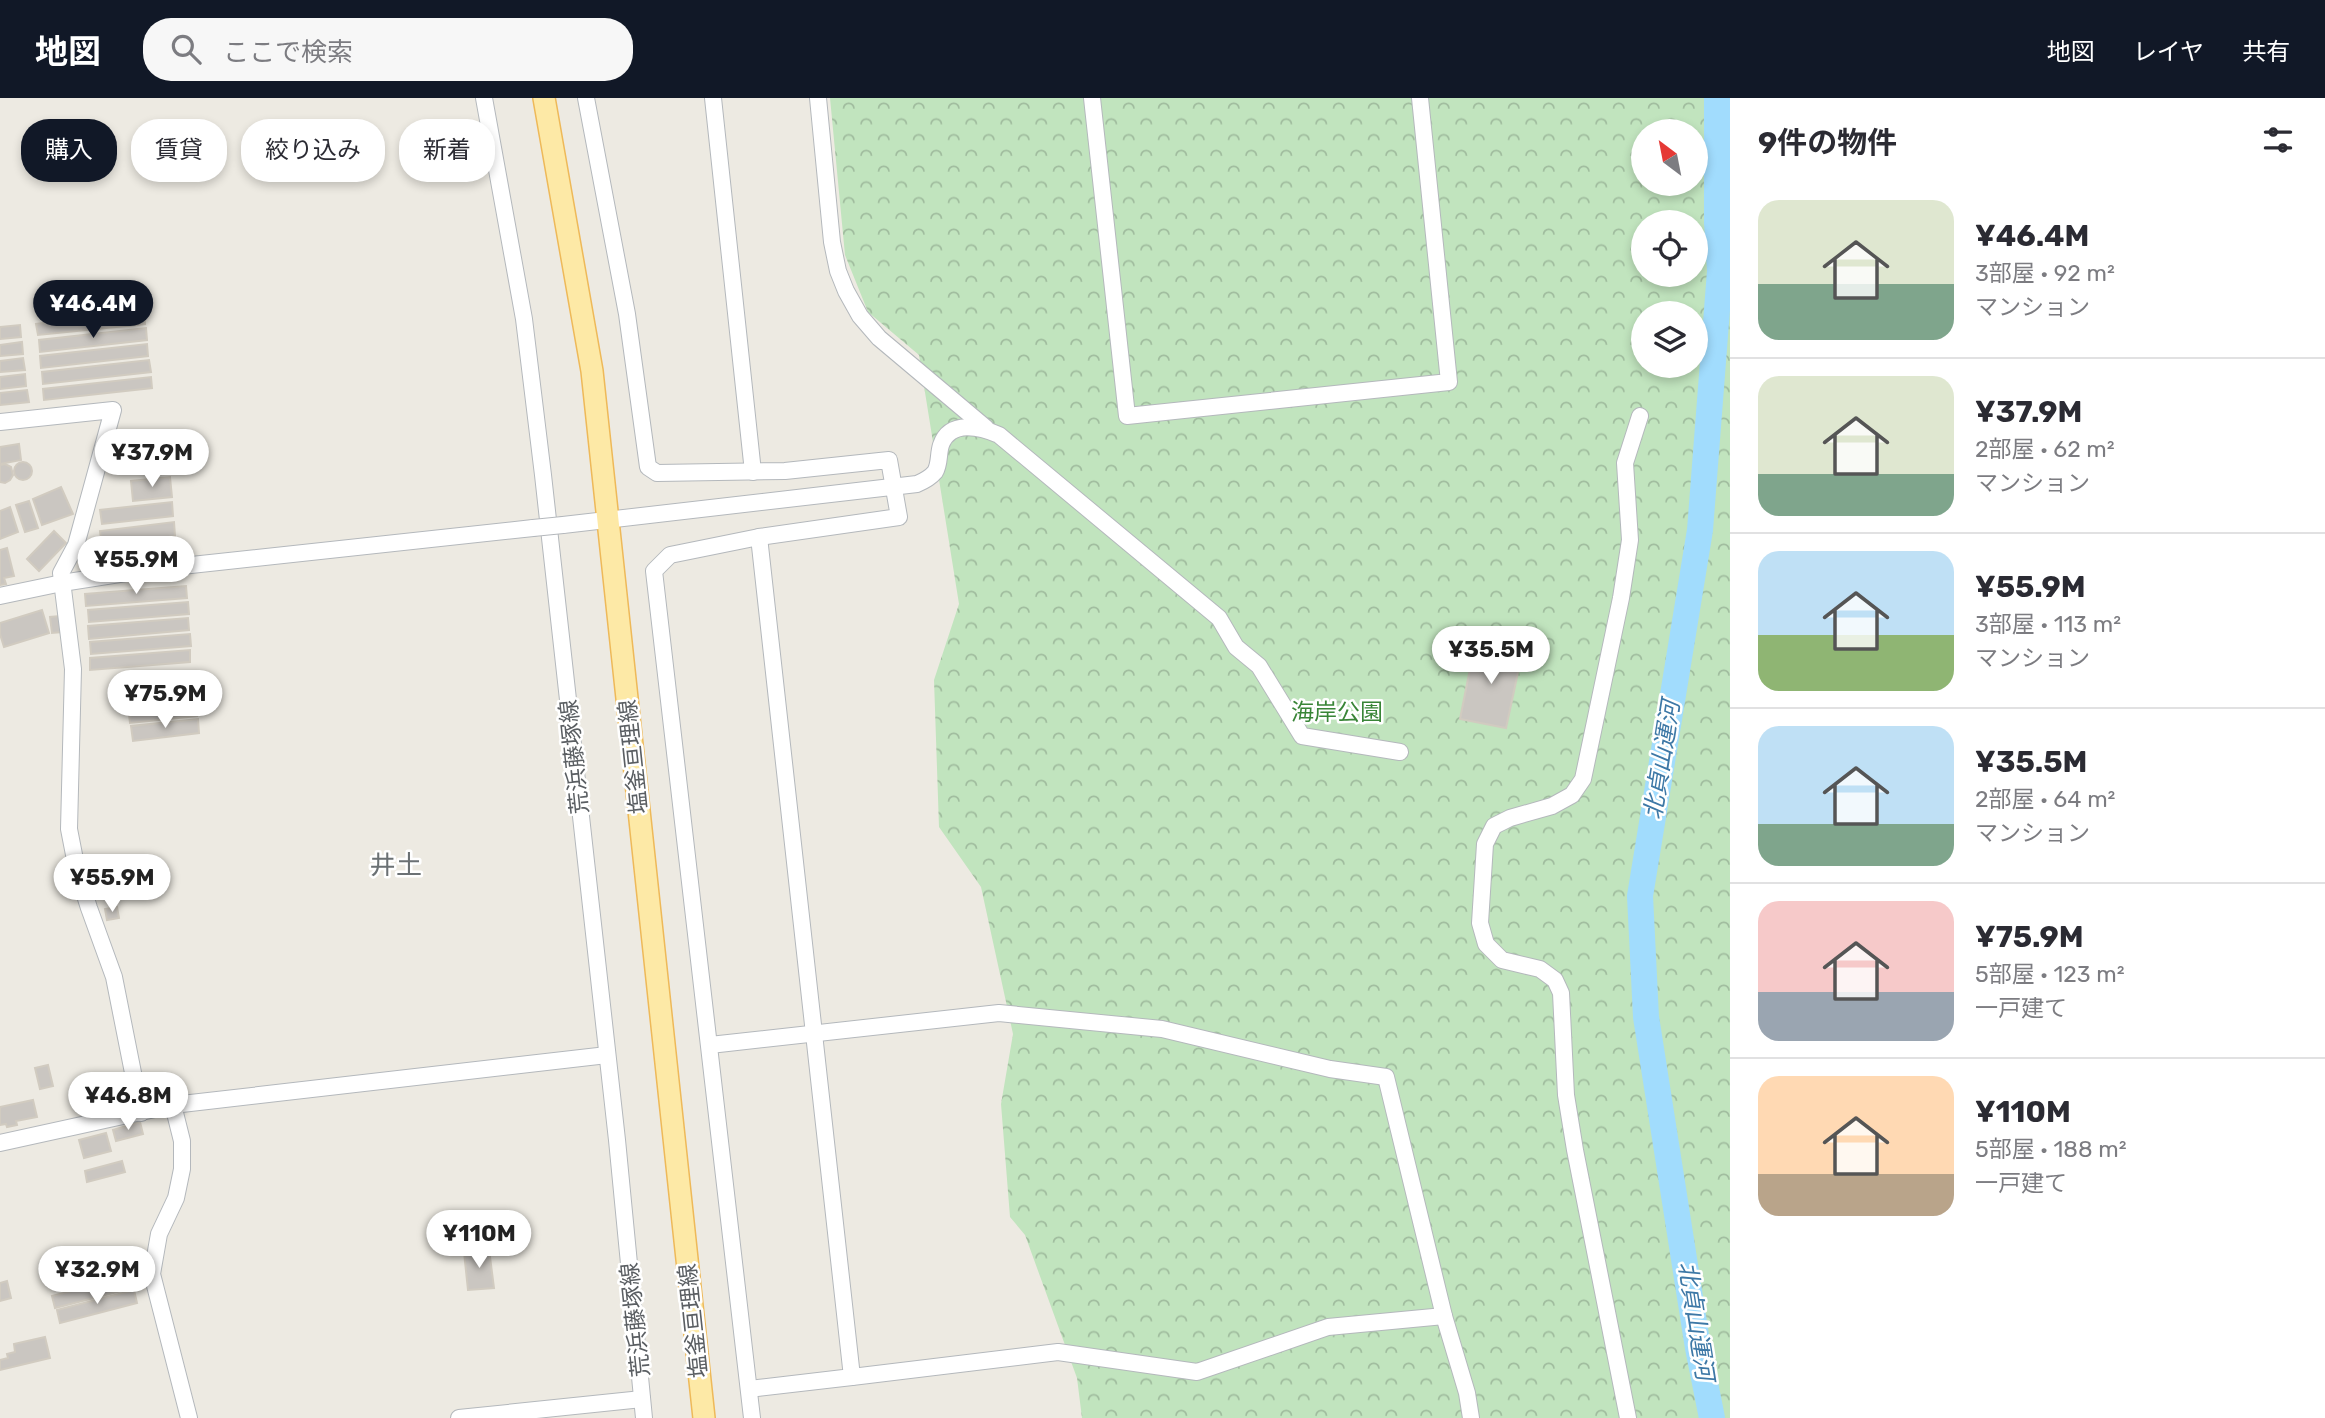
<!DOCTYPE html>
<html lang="ja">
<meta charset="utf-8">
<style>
:root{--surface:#fff;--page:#f7f7f7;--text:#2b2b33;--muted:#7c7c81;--line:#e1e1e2;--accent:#111827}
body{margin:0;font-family:Rubik,"Noto Sans JP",sans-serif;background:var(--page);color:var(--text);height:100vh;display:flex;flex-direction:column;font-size:26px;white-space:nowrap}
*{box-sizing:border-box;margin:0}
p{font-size:23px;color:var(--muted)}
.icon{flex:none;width:38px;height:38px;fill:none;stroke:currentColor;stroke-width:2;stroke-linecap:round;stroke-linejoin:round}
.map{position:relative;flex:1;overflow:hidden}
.drawer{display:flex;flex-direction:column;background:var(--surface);width:595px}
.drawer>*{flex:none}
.guide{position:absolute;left:21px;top:21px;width:665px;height:63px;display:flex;gap:14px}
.needle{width:46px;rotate:328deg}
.fabs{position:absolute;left:1631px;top:21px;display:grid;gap:14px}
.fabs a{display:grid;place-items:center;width:77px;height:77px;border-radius:50%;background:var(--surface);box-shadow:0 4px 10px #0003;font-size:35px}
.price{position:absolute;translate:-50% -60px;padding:0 16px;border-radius:24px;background:#fff;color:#222;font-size:23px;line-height:46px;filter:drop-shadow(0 2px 4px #0008)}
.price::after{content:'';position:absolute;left:50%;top:42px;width:21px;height:16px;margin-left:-10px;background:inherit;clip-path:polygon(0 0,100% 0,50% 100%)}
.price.active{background:var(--accent);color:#fff}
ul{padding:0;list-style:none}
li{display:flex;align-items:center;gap:21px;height:175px;padding:0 28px}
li+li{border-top:2px solid var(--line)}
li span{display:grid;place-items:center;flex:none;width:196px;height:140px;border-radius:21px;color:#555}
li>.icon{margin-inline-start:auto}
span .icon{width:84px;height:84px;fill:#fffc;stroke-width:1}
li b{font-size:30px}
h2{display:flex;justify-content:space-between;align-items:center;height:84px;padding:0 28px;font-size:30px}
.pill{padding:0 24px;border-radius:28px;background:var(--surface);box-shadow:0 4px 10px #0003;font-size:24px;line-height:63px}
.pill.active{background:var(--accent);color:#fff}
header{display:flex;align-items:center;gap:42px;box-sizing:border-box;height:98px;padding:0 35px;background:var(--accent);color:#fff}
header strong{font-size:33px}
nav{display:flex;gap:38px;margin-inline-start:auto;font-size:24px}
.search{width:490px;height:63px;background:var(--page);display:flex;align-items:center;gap:18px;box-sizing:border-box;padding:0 24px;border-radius:28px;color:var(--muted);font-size:26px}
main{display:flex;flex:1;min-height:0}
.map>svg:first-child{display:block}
</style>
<header>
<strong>地図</strong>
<div class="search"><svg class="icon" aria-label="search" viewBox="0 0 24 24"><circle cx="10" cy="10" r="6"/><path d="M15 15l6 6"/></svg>ここで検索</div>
<nav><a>地図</a><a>レイヤ</a><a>共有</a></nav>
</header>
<main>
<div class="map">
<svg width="1730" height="1320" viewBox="0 0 1730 1320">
<defs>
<pattern id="park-crowns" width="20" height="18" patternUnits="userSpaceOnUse" patternTransform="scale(1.75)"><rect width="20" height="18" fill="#c1e4be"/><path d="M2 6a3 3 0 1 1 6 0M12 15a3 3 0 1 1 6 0" fill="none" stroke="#a0bc9e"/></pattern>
</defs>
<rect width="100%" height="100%" fill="#edeae2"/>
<path fill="url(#park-crowns)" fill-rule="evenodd" d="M830,0H1730V1320H1082L1077,1280L1025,1137L1010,1119L1001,1006L1013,936L981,789L939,729L934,582L959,506L919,257L868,214L845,157ZM1643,33H1696V86H1643ZM1643,124H1696V177H1643ZM1643,215H1696V268H1643Z"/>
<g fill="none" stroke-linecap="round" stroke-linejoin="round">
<path stroke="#a1dcfd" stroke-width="26" d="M1712,1320L1698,1250L1646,919L1640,798L1700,432L1720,173L1717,125V0"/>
</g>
<g fill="#cac6c1" stroke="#d1cbc0" stroke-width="2">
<path d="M144,214L145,226L38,237L36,226Z"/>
<path d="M20,227L21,239L0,241V229Z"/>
<path d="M146,230L147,242L40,254L39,242Z"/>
<path d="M22,244L23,256L0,258V247Z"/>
<path d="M147,246L148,258L41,270L40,258Z"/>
<path d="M23,260L25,272L0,274V263Z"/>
<path d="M149,262L151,274L43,286L42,274Z"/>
<path d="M25,276L26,288L0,291V279Z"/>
<path d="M151,279L152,290L44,302L43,291Z"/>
<path d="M27,292L29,304L0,307V295Z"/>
<path d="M19,346L21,362L0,366V349Z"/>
<circle cx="23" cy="373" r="9"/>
<path d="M5,366L11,369L13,377L10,382L5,385L0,384V367Z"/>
<path d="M170,379L172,399L133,403L131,383Z"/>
<path d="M61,389L73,416L42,427L33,401Z"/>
<path d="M29,403L38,430L25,434L16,407Z"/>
<path d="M172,404L173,418L102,426L100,412Z"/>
<path d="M10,409L18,434L0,441V413Z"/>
<path d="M174,424L175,438L102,448L100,433Z"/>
<path d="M54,433L66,445L39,473L27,461Z"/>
<path d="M177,443L179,459L103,469L101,453Z"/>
<path d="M7,450L14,478L4,480L6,486L0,487V452Z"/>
<path d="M186,488L187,500L86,508L85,496Z"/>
<path d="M188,504L189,516L89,524L88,512Z"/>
<path d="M42,512L49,535L4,549L0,536V525Z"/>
<path d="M60,518L62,534L52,535L50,519Z"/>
<path d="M188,520L189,532L89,541L88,528Z"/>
<path d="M190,536L191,548L91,556L90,544Z"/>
<path d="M1475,546L1522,556L1506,630L1460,621Z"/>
<path d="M190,552V564L90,572V560Z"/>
<path d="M194,582L195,596L128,604L127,589Z"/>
<path d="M196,601L197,618L130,625L128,608Z"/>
<path d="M198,621L199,635L133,643L131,628Z"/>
<path d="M117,809L119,820L107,822L105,811Z"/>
<path d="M48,967L53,988L40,991L35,970Z"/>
<path d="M33,1002L37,1019L16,1023L17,1027L7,1029L6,1026L0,1027V1009Z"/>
<path d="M140,1024L143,1036L116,1043L113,1032Z"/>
<path d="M106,1035L111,1053L84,1060L79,1042Z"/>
<path d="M122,1063L125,1074L87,1084L85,1073Z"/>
<path d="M489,1151L494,1190L468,1192L464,1154Z"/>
<path d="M130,1178L133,1190L55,1210L52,1198Z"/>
<path d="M7,1183L11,1200L0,1203V1185Z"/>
<path d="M134,1192L137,1205L60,1225L57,1212Z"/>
<path d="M45,1239L50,1260L0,1272V1262L8,1260L7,1256L15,1254L14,1246Z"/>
</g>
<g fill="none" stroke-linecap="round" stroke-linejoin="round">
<defs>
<g id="minor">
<path d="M484,0L524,221L543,377L617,1042L644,1320"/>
<path d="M586,0L627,216L648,369L657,375L785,373L889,362L899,419L759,439L670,457L654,473L752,1320"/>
<path d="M713,0L753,374"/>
<path d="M818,0L832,144L838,173L846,193L860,218L879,240L986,330"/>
<path d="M1092,0L1127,318L1449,284L1420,0"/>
<path d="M0,324L113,312L76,447L61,475L73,571L69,731L77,772L89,810L114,879L141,1015"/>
<path d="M563,427L917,386C924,383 930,380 935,374C940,366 938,356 941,347C950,321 981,329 999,337L1219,520L1236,549L1259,568L1302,638L1400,654"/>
<path d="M0,498L62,485L145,472L533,430"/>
<path d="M710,947L999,915L1162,931L1330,971L1386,979L1444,1218L1328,1229L1197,1274L1058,1254L852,1279"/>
<path d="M173,1007L182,1043V1071L176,1100L159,1136L152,1176L189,1320"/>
<path d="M0,1045L173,1007L607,957"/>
<path d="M1444,1218L1467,1295L1471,1320"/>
<path d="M749,1291L852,1279L759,439"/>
<path d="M459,1320L642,1301"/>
<path d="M1628,1320L1575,1052L1566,997L1561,895L1555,882L1540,871L1502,862L1486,846L1480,825L1485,746L1494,728L1510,720L1552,708L1572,697L1583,681L1621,500L1630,442L1625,365L1640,318"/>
</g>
<path id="major" d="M544,0L592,273L704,1320"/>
</defs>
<use href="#minor" stroke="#b4b8bc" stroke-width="18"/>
<use href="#major" stroke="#eeb959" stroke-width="24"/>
<use href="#minor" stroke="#fff" stroke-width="16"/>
<use href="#major" stroke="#fde9a6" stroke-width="21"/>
<defs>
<path id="minor-bridge" d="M533,430L563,427"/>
</defs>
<use href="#minor-bridge" stroke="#b4b8bc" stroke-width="18" stroke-linecap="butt"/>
<use href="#minor-bridge" stroke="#fff" stroke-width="16"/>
</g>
<g text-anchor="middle" stroke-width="5" stroke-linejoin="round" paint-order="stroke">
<g font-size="23" fill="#398537" stroke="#fff">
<text x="1337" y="622">海岸公園</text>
</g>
<g font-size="23" fill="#5a5e62" stroke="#fff">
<text transform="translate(574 659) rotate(-96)" y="8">荒浜藤塚線</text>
<text transform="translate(633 659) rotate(-96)" y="8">塩釜亘理線</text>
<text transform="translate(635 1222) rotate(-96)" y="8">荒浜藤塚線</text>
<text transform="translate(693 1223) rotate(-96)" y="8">塩釜亘理線</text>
</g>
<g font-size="24" font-style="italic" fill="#3d78a6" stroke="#fff">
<text transform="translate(1662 662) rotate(-81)" y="8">北貞山運河</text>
<text transform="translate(1696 1223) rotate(81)" y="8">北貞山運河</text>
</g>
<g font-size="26" fill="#6b7174" stroke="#fff">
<text x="396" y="776">井土</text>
</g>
</g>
</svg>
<div class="fabs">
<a><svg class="needle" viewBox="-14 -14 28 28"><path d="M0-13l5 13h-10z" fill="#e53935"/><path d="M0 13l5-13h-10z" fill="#7c7c81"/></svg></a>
<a><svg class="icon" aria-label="locate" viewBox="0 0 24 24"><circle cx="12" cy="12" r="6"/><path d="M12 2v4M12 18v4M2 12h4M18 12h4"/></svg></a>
<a><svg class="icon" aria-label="layers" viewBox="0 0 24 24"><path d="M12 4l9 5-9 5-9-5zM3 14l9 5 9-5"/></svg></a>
</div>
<b class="price active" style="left:93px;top:242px">¥46.4M</b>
<b class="price" style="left:152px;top:391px">¥37.9M</b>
<b class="price" style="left:136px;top:498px">¥55.9M</b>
<b class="price" style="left:1491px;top:588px">¥35.5M</b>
<b class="price" style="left:165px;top:632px">¥75.9M</b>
<b class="price" style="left:112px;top:816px">¥55.9M</b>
<b class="price" style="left:128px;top:1034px">¥46.8M</b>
<b class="price" style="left:479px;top:1172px">¥110M</b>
<b class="price" style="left:97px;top:1208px">¥32.9M</b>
<div class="guide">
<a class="pill active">購入</a>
<a class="pill">賃貸</a>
<a class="pill">絞り込み</a>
<a class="pill">新着</a>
</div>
</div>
<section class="drawer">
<h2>9件の物件<svg class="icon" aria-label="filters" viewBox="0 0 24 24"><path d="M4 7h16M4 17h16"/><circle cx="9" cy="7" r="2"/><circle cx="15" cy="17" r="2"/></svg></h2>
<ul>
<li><span style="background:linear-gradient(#dfe7d0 60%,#7fa58c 0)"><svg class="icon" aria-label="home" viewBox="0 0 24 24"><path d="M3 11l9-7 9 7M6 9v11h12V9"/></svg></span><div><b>¥46.4M</b><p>3部屋 · 92 m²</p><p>マンション</p></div></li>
<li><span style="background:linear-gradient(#dfe7d0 70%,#7fa58c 0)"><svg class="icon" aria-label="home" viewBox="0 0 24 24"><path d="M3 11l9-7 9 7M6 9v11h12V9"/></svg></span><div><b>¥37.9M</b><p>2部屋 · 62 m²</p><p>マンション</p></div></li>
<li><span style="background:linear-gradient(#bfe0f5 60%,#8fb573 0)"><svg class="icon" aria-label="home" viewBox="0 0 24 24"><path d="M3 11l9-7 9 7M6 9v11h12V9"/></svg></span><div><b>¥55.9M</b><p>3部屋 · 113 m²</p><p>マンション</p></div></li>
<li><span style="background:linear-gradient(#bfe0f5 70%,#7fa58c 0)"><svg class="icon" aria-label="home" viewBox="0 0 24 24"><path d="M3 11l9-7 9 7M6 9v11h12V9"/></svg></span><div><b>¥35.5M</b><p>2部屋 · 64 m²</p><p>マンション</p></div></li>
<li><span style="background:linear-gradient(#f6c9c9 65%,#9aa5b1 0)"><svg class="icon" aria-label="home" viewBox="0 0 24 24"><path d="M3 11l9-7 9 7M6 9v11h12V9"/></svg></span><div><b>¥75.9M</b><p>5部屋 · 123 m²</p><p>一戸建て</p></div></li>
<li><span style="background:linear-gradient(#ffd9b3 70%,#b9a48a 0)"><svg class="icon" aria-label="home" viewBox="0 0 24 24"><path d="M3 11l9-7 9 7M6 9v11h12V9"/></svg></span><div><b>¥110M</b><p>5部屋 · 188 m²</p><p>一戸建て</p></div></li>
</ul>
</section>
</main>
